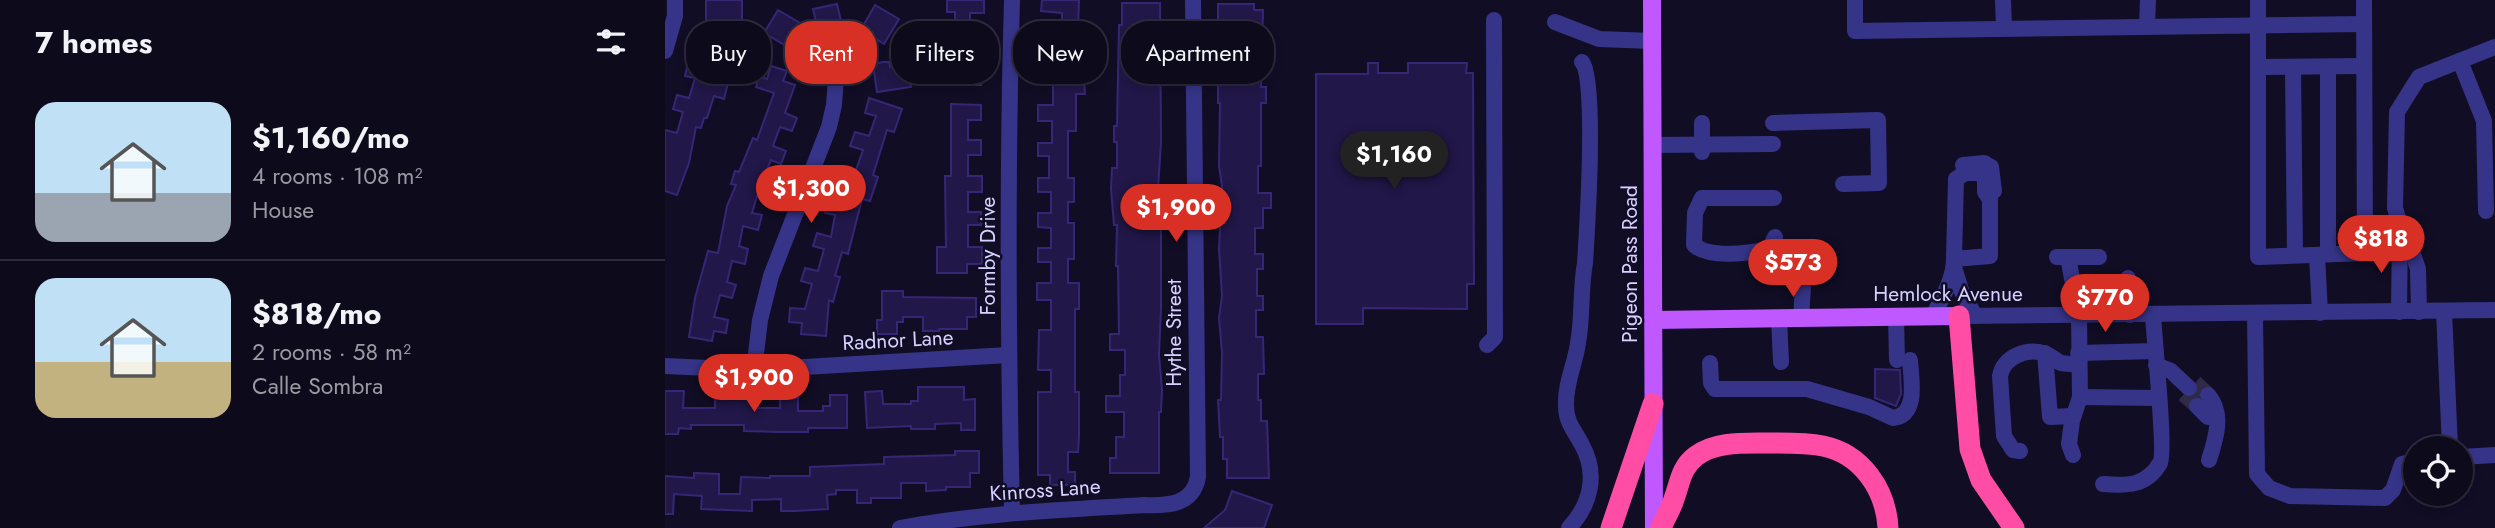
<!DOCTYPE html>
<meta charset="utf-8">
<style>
:root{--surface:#0d0a1c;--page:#161325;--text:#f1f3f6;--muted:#9a9aa3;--line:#2d2b3b;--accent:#d93025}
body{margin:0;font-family:Jost,sans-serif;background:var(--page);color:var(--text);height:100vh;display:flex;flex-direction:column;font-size:26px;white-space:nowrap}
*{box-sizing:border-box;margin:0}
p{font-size:23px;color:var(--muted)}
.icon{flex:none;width:38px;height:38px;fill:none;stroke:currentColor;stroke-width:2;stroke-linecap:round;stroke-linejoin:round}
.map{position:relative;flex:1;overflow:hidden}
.sheet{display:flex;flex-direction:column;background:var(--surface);width:665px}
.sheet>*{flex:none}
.hud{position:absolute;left:21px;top:21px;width:665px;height:63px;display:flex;gap:14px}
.buttons{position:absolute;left:1738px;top:436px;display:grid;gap:14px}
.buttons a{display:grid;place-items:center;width:70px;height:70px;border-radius:50%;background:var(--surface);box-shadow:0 4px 10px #0003,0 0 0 2px var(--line);font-size:35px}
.price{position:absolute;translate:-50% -60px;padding:0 16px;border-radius:24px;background:var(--accent);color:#fff;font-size:23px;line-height:46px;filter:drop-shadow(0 2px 4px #0008)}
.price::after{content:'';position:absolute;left:50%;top:42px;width:21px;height:16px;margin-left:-10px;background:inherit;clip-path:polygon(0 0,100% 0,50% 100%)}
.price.on{background:#222;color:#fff}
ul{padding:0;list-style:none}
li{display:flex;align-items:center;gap:21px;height:175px;padding:0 35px}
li+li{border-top:2px solid var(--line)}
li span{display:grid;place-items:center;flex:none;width:196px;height:140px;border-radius:21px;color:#555}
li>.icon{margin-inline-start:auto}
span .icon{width:84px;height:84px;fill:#fffc;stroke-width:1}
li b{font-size:30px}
h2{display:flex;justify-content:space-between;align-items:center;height:84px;padding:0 35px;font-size:30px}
.pill{padding:0 24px;border-radius:28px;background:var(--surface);box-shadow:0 4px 10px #0003,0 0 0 2px var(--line);font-size:24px;line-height:63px}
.pill.on{background:var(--accent);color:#fff}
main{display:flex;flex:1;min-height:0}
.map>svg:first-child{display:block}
</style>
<main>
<section class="sheet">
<h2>7 homes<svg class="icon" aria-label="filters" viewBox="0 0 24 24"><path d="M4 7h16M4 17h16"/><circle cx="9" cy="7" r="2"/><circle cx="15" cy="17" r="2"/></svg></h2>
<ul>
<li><span style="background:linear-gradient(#bfe0f5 65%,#9aa5b1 0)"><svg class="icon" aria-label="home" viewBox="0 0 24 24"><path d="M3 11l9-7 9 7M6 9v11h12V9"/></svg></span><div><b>$1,160/mo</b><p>4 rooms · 108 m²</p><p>House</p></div></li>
<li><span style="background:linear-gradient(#bfe0f5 60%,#c2b280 0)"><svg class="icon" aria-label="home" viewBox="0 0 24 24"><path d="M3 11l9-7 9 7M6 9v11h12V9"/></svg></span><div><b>$818/mo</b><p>2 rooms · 58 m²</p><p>Calle Sombra</p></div></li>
</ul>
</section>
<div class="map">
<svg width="1830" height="528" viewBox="0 0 1830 528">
<rect width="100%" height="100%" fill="#110d25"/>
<g fill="#211748" stroke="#362776" stroke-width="2">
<path d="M41,0H77V30L73,59H69L59,99L49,96L42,118H39L36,128L31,127L24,163L12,195L0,191V130L12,133L18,112L8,109L12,95L24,98L30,78L20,76L23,63L44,69L48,47L33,45L36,27L41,28Z"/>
<path d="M282,0H319V13H305V35H317V49H305V70H316V85H281L278,35H290V12H282Z"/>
<path d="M377,0H414L412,56H403L404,76H419L420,94H411V131H403V178H409V202H403V223H409V259H403V283H414V309H410V392H414V436L413,452H403V472H410V485H385V475H373V392H386V370H373L374,330H386V300H372V283H386V262H373V248H386V228L373,227V213H386V192H373V178H384V156H373V143H387V121H373V105H388V84H375V65H389V46L377,45V31L397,32V13L376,11Z"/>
<path d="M457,3H495L496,142L493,189L496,210V308L494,355L497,390L496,412H494V473H445V458H451V437H459V412H441V396H455V375H460V350H445V334H454L453,266H451L452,225H449L446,189L447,168H452V142H449V126H452L454,25H457Z"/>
<path d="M172,4L176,21L166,24L169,35L142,41L135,54L99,33L113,10L154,34L148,9Z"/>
<path d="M553,4H589V10H598L596,87H601V103H596V166H593V193H606V208H598V228H590V254H598V269H592V296H598V310H591V337H598L599,374H593V400H596V421H602L604,478H562V459H558V437H555L553,400H556L557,353L554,318L557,296L554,249L557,186L554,166L555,103H553Z"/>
<path d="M210,5L234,19L219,44L209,38L202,50L189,42Z"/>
<path d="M218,62H224L225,67L243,65L246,87L212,92L208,64Z"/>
<path d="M703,63H713V73H743V63H802L801,73H808L809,284H802V309L698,308V324H651V74H703Z"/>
<path d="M106,66L122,71L118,81L130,85L120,113L132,118L127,131L115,127L108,146L121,151L116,164L106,160L98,179L109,182L104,197L93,193L87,213L97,215L93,230L78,226L74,246L83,249L80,264L67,261L62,282L71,285L67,298L55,295L49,317L63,320L61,333L49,331L47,341L24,337L30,298L43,251L53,253L62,206L71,185L66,184L70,171L74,172L88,138L92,140L109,93L91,87L94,76L102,79Z"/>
<path d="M204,98L237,109L229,132L222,130L208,175L213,177L205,201L197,199L183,254L177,252L170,276L175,277L168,302L164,300L161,336L136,334L137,323L124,322L125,308L140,309L147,284L136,281L140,268L153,271L159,249L148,246L152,233L166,237L170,215L160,213L163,201L178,204L184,183L174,180L178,167L191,170L198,150L185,146L190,132L204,136L211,116L200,113Z"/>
<path d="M286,104L316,105V120H303V140H316V155H303V176H317V192H303V212H316V225H303V247H317V264H302V273H272V247H281L280,176H286Z"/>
<path d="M217,291H238V297L311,298V317H302V329H274V331H258V317H238V322H232V334H212V320H217Z"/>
<path d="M1210,369L1235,370L1236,394L1231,406L1210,398Z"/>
<path d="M253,387H299V400L310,399V430H296V423L270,424V429H246V426L202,428L200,392L217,391L218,404H246V401H253Z"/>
<path d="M0,391H19L18,408H50V395L93,394V408H115V398H133V411H158V406H165V395H182V428H143V432H115L79,431V425H26V429L14,428L13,434H0Z"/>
<path d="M290,451H314V473H305V487H281V490L261,491V483H236V498H206V503H192V490H171V494L162,495L163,509L130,511H116V499L87,500V511L36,509L37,496L9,494L8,514H0V476L29,478V473L54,474V494H75L76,477L105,478V476H145V467L219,464V457L290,455Z"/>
<path d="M567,491L607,505L599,528H539L560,510Z"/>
</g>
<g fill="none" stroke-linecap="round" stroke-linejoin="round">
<g stroke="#2f2a46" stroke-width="16" stroke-dasharray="16 8" stroke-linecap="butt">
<path d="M1530,383L1543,395"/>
<path d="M1519,394L1532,406"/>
</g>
<g stroke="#363488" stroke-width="16">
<path d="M1190,0V31L1699,24"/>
<path d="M1338,0L1339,28"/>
<path d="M1593,0V257L1700,253L1699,0"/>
<path d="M890,22L934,39L988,41"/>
<path d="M1482,26L1483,0"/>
<path d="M0,51L10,16V0"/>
<path d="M1795,61L1819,121L1821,211"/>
<path d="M1593,67L1699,66"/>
<path d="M1628,67L1630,255"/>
<path d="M1108,123L1213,120L1214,183L1178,184"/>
<path d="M988,145L1108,144"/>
<path d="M1037,152V123"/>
<path d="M1298,165L1319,163L1326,167L1329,191"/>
<path d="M1109,198H1037L1030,213L1029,245C1045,259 1084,253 1104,249L1110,237"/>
<path d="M1663,254V67"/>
<path d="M1652,255L1655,313"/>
<path d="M1392,257H1434"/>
<path d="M1403,257L1414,316L1415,397L1407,421L1404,444L1408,455"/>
<path d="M1289,267L1296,290L1310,316"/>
<path d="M1463,278L1465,315"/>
<path d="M1779,311L1785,448"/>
<path d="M1734,312L1735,231"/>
<path d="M1754,312L1753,269L1742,236L1736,229L1730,208L1732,112L1754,77L1830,47"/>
<path d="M1590,314L1592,474L1604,488L1625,496L1720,498L1728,490L1737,464L1750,461"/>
<path d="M1268,316C1277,298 1289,279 1289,259L1325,256V199L1320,192V179L1315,173H1300L1291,179L1289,259"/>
<path d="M1294,316L1830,310"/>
<path d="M1231,317L1232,360"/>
<path d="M1114,318L1116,362"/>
<path d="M1136,318L1139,272"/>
<path d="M822,345L830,337L829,20"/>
<path d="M1380,353L1385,417L1408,416"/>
<path d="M1413,353L1490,351"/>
<path d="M1045,363L1046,383L1050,389H1142L1204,407L1228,418C1254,415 1246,379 1245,360"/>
<path d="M1491,365L1506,371L1524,388"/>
<path d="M0,366L89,370L343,355"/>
<path d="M89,370L95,320L106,276L164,127L169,105L171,78"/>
<path d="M1543,395C1559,414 1551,438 1544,460"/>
<path d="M1415,397L1493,398"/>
<path d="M1532,406L1543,417L1552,416"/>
<path d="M1355,451L1348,450L1339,436L1335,376C1339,356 1363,347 1381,354C1387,356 1391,361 1396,363C1402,364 1408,364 1414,365"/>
<path d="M1796,457L1830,455"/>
<path d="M1438,484C1462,486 1482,486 1495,463C1501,454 1489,336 1488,315"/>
<path d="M347,513C343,342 342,171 347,0"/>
<path d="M235,528C316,513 397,510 479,505C503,506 528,505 533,477L528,0"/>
<path d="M904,528C926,504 933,474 917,445C910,431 901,423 901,406C900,383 910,365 913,343C918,317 915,290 920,263C922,232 932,78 917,62"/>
</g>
<g stroke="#bf58ff" stroke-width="18">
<path d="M987,0L989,528"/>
<path d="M988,320L1294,316"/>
</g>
<g stroke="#ff4ca4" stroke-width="21">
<path d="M1294,316L1305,449L1316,480L1349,528"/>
<path d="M946,528L988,404"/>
<path d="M996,528C1000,518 1006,509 1009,499C1015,483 1016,467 1031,456C1049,442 1076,443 1099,443C1118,443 1138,442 1158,446C1197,454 1221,490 1223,528"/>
</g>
</g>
<g text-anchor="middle" stroke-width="5" stroke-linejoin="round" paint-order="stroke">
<g font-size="21" fill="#d6d1ff" stroke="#110d25">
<text transform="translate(323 256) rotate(-90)" y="7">Formby Drive</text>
<text transform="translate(965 264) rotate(-90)" y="7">Pigeon Pass Road</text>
<text x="1283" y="301">Hemlock Avenue</text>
<text transform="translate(509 333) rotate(-90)" y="7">Hythe Street</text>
<text transform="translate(233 340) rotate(-3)" y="7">Radnor Lane</text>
<text transform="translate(380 490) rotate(-4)" y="7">Kinross Lane</text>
</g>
</g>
</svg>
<div class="buttons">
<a><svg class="icon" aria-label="locate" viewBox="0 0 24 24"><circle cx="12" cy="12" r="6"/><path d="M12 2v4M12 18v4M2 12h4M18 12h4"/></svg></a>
</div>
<b class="price on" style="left:729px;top:191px">$1,160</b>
<b class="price" style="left:146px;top:225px">$1,300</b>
<b class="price" style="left:511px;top:244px">$1,900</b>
<b class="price" style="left:1716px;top:275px">$818</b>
<b class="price" style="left:1128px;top:299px">$573</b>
<b class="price" style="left:1440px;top:334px">$770</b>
<b class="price" style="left:89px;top:414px">$1,900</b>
<div class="hud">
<a class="pill">Buy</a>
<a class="pill on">Rent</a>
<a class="pill">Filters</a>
<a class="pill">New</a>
<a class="pill">Apartment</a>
</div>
</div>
</main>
